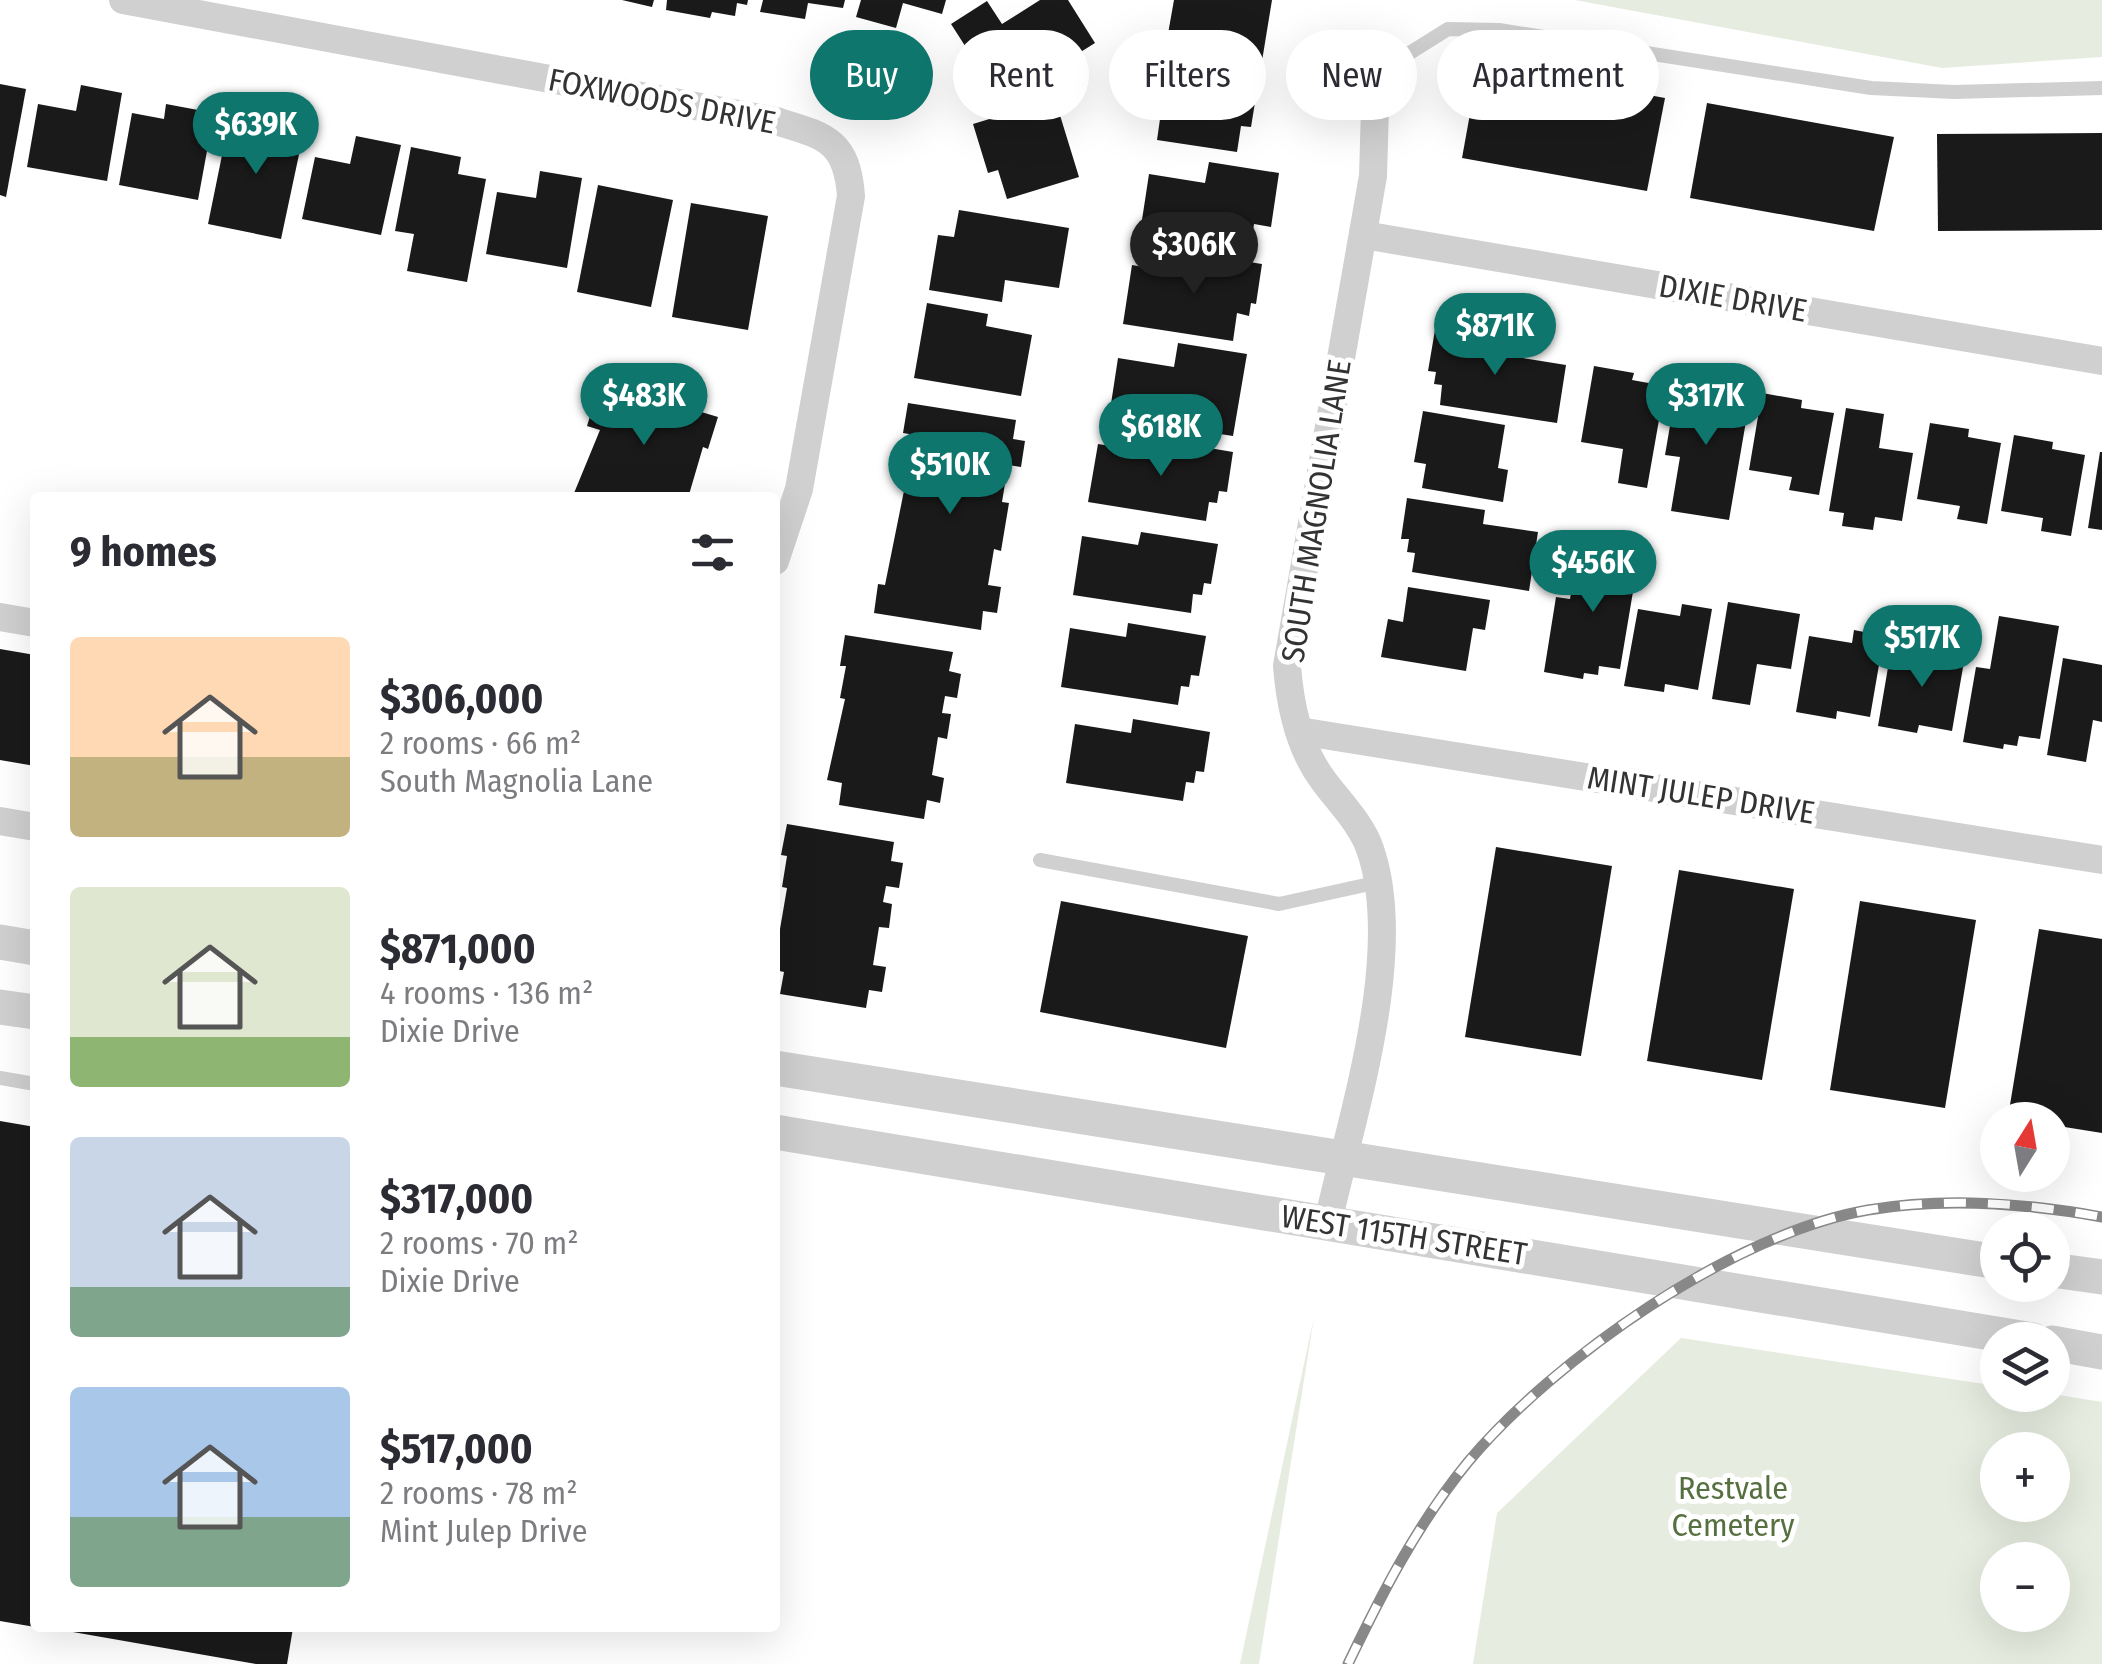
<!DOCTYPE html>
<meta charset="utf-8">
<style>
:root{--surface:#fff;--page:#f2f2f3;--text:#2b2b33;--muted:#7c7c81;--accent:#0f766e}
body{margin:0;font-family:"Fira Sans Condensed",sans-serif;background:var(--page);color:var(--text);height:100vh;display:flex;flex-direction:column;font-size:38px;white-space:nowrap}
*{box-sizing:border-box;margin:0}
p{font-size:32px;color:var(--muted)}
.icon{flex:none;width:55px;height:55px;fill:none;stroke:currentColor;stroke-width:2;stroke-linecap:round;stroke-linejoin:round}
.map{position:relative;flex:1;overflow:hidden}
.side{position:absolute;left:30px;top:492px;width:750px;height:1140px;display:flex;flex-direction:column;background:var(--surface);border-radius:10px;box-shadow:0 10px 40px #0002}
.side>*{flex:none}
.hud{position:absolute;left:810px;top:30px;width:950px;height:90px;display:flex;gap:20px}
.needle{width:65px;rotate:11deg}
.tools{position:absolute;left:1980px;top:1102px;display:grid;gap:20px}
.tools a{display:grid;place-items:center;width:90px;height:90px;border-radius:50%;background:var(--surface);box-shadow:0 10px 40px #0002;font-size:50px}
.price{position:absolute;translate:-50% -85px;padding:0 22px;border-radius:35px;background:var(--accent);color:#fff;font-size:32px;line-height:65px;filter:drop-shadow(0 2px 5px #0008)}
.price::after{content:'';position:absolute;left:50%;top:60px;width:30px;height:22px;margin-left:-15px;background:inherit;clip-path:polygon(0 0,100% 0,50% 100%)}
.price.selected{background:#222;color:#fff}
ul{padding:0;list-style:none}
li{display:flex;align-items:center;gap:30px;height:250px;padding:0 40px}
li span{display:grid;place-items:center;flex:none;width:280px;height:200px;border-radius:10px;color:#555}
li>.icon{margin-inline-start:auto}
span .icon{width:120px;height:120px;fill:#fffc;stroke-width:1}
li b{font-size:42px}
h2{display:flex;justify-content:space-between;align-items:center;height:120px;padding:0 40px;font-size:42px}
.chip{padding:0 35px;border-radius:45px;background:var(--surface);box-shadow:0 10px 40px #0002;font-size:35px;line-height:90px}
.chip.selected{background:var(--accent);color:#fff}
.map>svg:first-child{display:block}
</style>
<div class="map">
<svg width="2102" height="1664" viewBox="0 0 2102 1664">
<rect width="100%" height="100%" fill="#fff"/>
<g fill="#e6ecdf" fill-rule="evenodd">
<path d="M1575,0H2102V57L1942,68Z"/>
<path d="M1314,1317L1259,1664H1240Z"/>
<path d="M1681,1338L1997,1386L1998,1395L2053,1394L2102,1402V1664H1473L1497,1513ZM1998,1450H2052V1505H1998ZM1998,1560H2052V1615H1998Z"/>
</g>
<g fill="#1a1a1a">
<path d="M622,0H654L652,7Z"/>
<path d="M667,0H748L747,5L737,3L735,16L712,12L710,18L666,10Z"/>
<path d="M763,0H845L843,8L808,3L805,19L760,12Z"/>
<path d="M861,0H946L942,14L903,3L896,28L856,17Z"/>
<path d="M1040,0H1068L1095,43L1001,102L951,24L987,1L1002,24Z"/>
<path d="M1174,0H1272L1262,61L1166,45Z"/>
<path d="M1179,61L1248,72V76L1259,78L1251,127L1241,126L1237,152L1157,140L1162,105L1172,107Z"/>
<path d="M1479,64L1665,98L1647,191L1462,158Z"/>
<path d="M0,84L26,89L6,197L0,195Z"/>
<path d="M81,85L122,93L107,181L27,167L38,104L76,111Z"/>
<path d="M1055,99L1079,177L1007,199L998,170L988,173L973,124Z"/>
<path d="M1707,103L1894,137L1874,231L1690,198Z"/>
<path d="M166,104L214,113L198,200L119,185L132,113L164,119Z"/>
<path d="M230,116L304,131L281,239L208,224Z"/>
<path d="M2102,133V230L1938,231L1937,134Z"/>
<path d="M356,136L401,145L381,235L302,219L315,157L350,164Z"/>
<path d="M411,147L461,157L458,174L486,179L467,282L407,271L414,234L395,231Z"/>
<path d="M1209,162L1279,173L1271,227L1254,224L1250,251L1140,233L1149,174L1205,183Z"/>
<path d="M540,171L582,178L567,268L486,254L497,192L536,198Z"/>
<path d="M598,185L673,200L651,307L577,292Z"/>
<path d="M691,203L768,216L748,330L672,317Z"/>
<path d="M959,210L1069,228L1059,288L1005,280L1002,302L929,290L938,235L954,237Z"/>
<path d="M1191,253L1262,264L1256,304L1251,303L1249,316L1237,313L1233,341L1123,324L1132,265L1188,275Z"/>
<path d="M927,303L988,314L986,326L1032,335L1021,396L914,378Z"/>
<path d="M1435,330L1512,343L1510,356L1566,365L1557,423L1440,405L1442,385L1434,384L1436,372L1428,371Z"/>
<path d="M1178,343L1247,354L1233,436L1109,417L1118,358L1174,367Z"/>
<path d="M1594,366L1634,373L1632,380L1665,386L1647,488L1618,483L1623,449L1581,442Z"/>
<path d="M1678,379L1718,385L1716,393L1750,398L1729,520L1671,511L1680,457L1665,455Z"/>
<path d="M612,385L718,417L708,449L703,447L688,498H572L600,430L587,426L595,400L607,404Z"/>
<path d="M1762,393L1802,400L1801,408L1834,413L1819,495L1789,490L1792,477L1749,470Z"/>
<path d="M908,403L1016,420L1013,439L1025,441L1021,467L1008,465L1002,502L1009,503L1001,551L994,549L988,585L1001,587L997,613L983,611L981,630L874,613L878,584L885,585L909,466L904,465L909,434L903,433Z"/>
<path d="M1846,408L1884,414L1879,448L1913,453L1902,521L1875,517L1873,530L1842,526L1844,513L1829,511Z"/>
<path d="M1423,411L1505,425L1498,468L1508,470L1503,502L1422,488L1426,464L1414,462Z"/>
<path d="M1930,423L1969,429L1968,437L2001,443L1987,524L1957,519L1960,506L1917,499Z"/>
<path d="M2014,435L2053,442L2052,449L2085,455L2071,536L2041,531L2043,518L2001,511Z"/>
<path d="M1156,439L1233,452L1227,492L1219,491L1217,503L1209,502L1206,521L1088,502L1098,444L1154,453Z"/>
<path d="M2100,452H2102V530L2088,528Z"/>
<path d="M1407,498L1485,510L1483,524L1538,532L1529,591L1412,572L1415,553L1407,552L1409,539H1401Z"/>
<path d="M1141,532L1218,544L1211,584L1204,583L1202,595L1193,594L1191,613L1073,595L1082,536L1138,545Z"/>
<path d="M1579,546L1639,556L1620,669L1599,666L1598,675L1584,673L1583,679L1544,672L1556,597L1570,599Z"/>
<path d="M1408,587L1490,600L1485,630L1473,628L1466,671L1381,657L1388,619L1403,622Z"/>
<path d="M1728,602L1800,614L1791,669L1757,664L1750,705L1712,699Z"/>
<path d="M1682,604L1712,609L1698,690L1665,684L1664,692L1624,686L1638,609L1680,616Z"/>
<path d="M1999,616L2059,626L2040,739L2019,736L2017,746L2004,744L2003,749L1963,742L1976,667L1990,669Z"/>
<path d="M1128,623L1206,636L1199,676L1191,675L1189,687L1181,686L1178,705L1061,687L1070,628L1126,637Z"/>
<path d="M1854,630L1884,636L1870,717L1837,711L1836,719L1796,712L1809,636L1852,643Z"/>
<path d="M845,635L953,652L949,671L961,674L957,698L945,696L942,713L951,714L947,739L938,737L932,775L944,778L940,803L927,800L924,819L839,805L842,783L827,780L845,699L840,698L846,666H840Z"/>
<path d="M1936,644L1966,650L1952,731L1919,725L1917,733L1878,726L1891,650L1934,657Z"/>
<path d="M0,649L35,655V766L0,760Z"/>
<path d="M2063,658L2102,665V722L2093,720L2086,762L2047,755Z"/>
<path d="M1133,719L1210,732L1204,772L1196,771L1194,783L1186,782L1183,801L1066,783L1075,724L1131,733Z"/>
<path d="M787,824L894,842L891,861L903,863L899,888L886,886L883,902L892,904L889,928L879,927L873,965L886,967L882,992L869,990L866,1008L780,994L784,972L775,970V930L780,929L787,888L782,887L787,856L781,855Z"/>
<path d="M1496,847L1612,866L1581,1056L1465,1037Z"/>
<path d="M1679,870L1794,889L1762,1080L1647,1061Z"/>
<path d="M1061,901L1248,936L1226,1048L1040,1012Z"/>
<path d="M1860,901L1976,920L1945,1108L1830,1090Z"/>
<path d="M2039,929L2102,939V1133L2052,1125V1120L2008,1117Z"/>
<path d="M0,1121L35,1127V1627L0,1621Z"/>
<path d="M50,1628H293L287,1664H256Z"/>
</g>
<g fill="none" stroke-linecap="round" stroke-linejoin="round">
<g stroke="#d0d0d0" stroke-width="14">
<path d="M1376,74L1448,29L1499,30L1871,88L1954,92L2102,88"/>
<path d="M1040,860L1279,904L1379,882"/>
<path d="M0,1078L35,1084"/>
</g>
<g stroke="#d0d0d0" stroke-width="28">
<path d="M123,0L776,121C825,136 847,140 851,196L799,489L775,561"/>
<path d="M1364,235L2102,361"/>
<path d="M0,617L35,623"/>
<path d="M1299,731L2102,860"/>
<path d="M0,821L35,827"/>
<path d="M1328,1222C1352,1115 1406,953 1370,849C1361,823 1339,802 1323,780C1299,748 1290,705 1287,666L1373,176L1376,74"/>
</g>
<g stroke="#d0d0d0" stroke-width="35">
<path d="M0,942L35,948"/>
<path d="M0,1007L35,1012"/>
<path d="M775,1068L1998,1262"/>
<path d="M775,1132L2033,1340"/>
<path d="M2052,1270L2102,1277"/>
<path d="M2052,1343L2102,1352"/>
</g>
<defs>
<path id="rail" d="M1348,1664C1382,1593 1418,1523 1468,1462C1554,1359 1734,1233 1868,1210C1946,1197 2024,1203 2102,1217"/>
</defs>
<use href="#rail" stroke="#888" stroke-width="11"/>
<use href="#rail" stroke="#fff" stroke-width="8" stroke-dasharray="22" stroke-linecap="butt"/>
</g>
<g text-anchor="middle" stroke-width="10" stroke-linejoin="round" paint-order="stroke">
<g font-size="32" fill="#333" stroke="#fff">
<text transform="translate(662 101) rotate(11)" y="11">FOXWOODS DRIVE</text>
<text transform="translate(1733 298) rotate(10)" y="11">DIXIE DRIVE</text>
<text transform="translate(1316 511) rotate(-81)" y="11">SOUTH MAGNOLIA LANE</text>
<text transform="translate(1701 795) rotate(9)" y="11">MINT JULEP DRIVE</text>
<text transform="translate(1404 1235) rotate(9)" y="11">WEST 115TH STREET</text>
</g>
<g font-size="32" fill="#56703f" stroke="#fff">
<text x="1733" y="1499">Restvale<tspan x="1733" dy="37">Cemetery</tspan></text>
</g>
</g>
</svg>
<div class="tools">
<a><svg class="needle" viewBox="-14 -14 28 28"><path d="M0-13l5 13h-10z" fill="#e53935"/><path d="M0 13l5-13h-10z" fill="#7c7c81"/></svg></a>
<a><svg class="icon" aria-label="locate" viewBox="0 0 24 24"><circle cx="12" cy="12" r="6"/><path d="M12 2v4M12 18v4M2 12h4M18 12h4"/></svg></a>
<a><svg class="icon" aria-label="layers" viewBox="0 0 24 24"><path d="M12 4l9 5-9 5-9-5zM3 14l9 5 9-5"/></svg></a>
<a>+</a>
<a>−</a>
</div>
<b class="price" style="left:256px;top:177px">$639K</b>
<b class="price selected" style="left:1194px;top:297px">$306K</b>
<b class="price" style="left:1495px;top:378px">$871K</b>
<b class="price" style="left:644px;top:448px">$483K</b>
<b class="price" style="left:1706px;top:448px">$317K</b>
<b class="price" style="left:1161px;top:479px">$618K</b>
<b class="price" style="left:950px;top:517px">$510K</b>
<b class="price" style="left:1593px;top:615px">$456K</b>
<b class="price" style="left:1922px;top:690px">$517K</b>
<div class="hud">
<a class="chip selected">Buy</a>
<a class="chip">Rent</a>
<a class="chip">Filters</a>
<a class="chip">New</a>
<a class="chip">Apartment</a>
</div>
<section class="side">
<h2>9 homes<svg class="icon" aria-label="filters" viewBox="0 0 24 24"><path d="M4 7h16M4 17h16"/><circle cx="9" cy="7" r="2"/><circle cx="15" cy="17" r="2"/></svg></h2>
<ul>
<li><span style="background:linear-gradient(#ffd9b3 60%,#c2b280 0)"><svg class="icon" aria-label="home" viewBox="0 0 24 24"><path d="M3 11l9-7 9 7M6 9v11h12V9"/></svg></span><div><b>$306,000</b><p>2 rooms · 66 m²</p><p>South Magnolia Lane</p></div></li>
<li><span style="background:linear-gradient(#dfe7d0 75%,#8fb573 0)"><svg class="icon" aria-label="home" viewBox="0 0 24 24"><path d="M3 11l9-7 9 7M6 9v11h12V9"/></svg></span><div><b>$871,000</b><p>4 rooms · 136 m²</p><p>Dixie Drive</p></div></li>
<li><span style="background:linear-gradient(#c9d6e8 75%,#7fa58c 0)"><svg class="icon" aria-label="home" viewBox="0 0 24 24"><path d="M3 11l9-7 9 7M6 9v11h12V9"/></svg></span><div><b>$317,000</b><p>2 rooms · 70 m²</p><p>Dixie Drive</p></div></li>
<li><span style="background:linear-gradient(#a9c7e8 65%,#7fa58c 0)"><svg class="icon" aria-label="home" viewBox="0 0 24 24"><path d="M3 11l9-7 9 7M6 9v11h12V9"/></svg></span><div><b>$517,000</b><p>2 rooms · 78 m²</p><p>Mint Julep Drive</p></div></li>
</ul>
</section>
</div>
